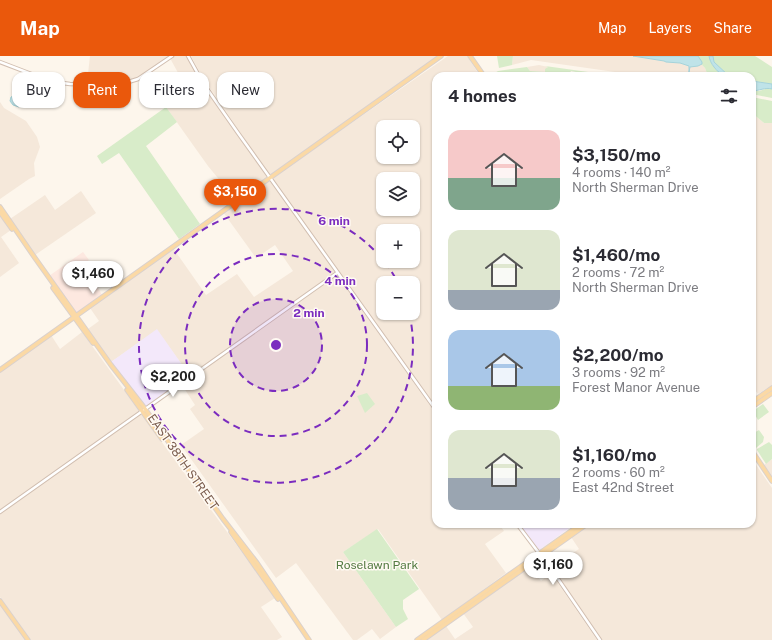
<!DOCTYPE html>
<meta charset="utf-8">
<style>
:root{--surface:#fff;--page:#f7f7f7;--text:#2b2b33;--muted:#7c7c81;--accent:#ea580c}
body{margin:0;font-family:"Public Sans",sans-serif;background:var(--page);color:var(--text);height:100vh;display:flex;flex-direction:column;font-size:15px;white-space:nowrap}
*{box-sizing:border-box;margin:0}
p{font-size:13px;color:var(--muted)}
.icon{flex:none;width:22px;height:22px;fill:none;stroke:currentColor;stroke-width:2;stroke-linecap:round;stroke-linejoin:round}
.map{position:relative;flex:1;overflow:hidden}
.details{position:absolute;left:432px;top:16px;width:324px;height:456px;display:flex;flex-direction:column;background:var(--surface);border-radius:12px;box-shadow:0 1px 3px #0004}
.details>*{flex:none}
.hud{position:absolute;left:12px;top:16px;width:360px;height:36px;display:flex;gap:8px}
.controls{position:absolute;left:376px;top:64px;display:grid;gap:8px}
.controls a{display:grid;place-items:center;width:44px;height:44px;border-radius:8px;background:var(--surface);box-shadow:0 1px 3px #0004;font-size:20px}
.price{position:absolute;translate:-50% -34px;padding:0 9px;border-radius:14px;background:#fff;color:#222;font-size:13px;line-height:26px;filter:drop-shadow(0 1px 2px #0008)}
.price::after{content:'';position:absolute;left:50%;top:24px;width:12px;height:9px;margin-left:-6px;background:inherit;clip-path:polygon(0 0,100% 0,50% 100%)}
.price.selected{background:var(--accent);color:#fff}
ul{padding:0;list-style:none}
li{display:flex;align-items:center;gap:12px;height:100px;padding:0 16px}
li span{display:grid;place-items:center;flex:none;width:112px;height:80px;border-radius:12px;color:#555}
li>.icon{margin-inline-start:auto}
span .icon{width:48px;height:48px;fill:#fffc;stroke-width:1}
li b{font-size:17px}
h2{display:flex;justify-content:space-between;align-items:center;height:48px;padding:0 16px;font-size:17px}
.tag{padding:0 14px;border-radius:12px;background:var(--surface);box-shadow:0 1px 3px #0004;font-size:14px;line-height:36px}
.tag.selected{background:var(--accent);color:#fff}
header{display:flex;align-items:center;gap:24px;box-sizing:border-box;height:56px;padding:0 20px;background:var(--accent);color:#fff}
header strong{font-size:19px}
nav{display:flex;gap:22px;margin-inline-start:auto;font-size:14px}
.map>svg:first-child{display:block}
</style>
<header>
<strong>Map</strong>
<nav><a>Map</a><a>Layers</a><a>Share</a></nav>
</header>
<div class="map">
<svg width="772" height="584" viewBox="0 0 772 584">
<rect width="100%" height="100%" fill="#fdf6ec"/>
<g fill="#f5e8da" fill-rule="evenodd">
<path d="M90,0H170L137,22L124,26L111,28L87,27Z"/>
<path d="M171,0H186L202,27L268,122L236,144L208,110L166,51L188,35L171,4Z"/>
<path d="M191,0H439L270,120L203,22Z"/>
<path d="M448,0H467L480,20H436V352L271,123ZM383,71H413V101H383ZM383,123H413V153H383ZM383,175H413V205H383ZM383,227H413V257H383Z"/>
<path d="M513,0H633L664,5L666,6L680,7L689,10V12L691,10H698L701,8L705,12L708,20H643L531,4L512,9Z"/>
<path d="M539,9L548,11L545,16L530,15L527,11Z"/>
<path d="M0,46L4,52L26,65L37,81L40,91L34,107L35,120L29,123L0,143Z"/>
<path d="M752,57L764,67H772V329L758,338L752,330Z"/>
<path d="M269,124L334,214V218L190,320L157,274L111,306L88,273L99,265L90,252L173,192L206,239L237,218L254,241L293,215L275,189L256,202L223,156Z"/>
<path d="M81,135L96,157L35,199L10,163L45,139L55,154Z"/>
<path d="M0,157L11,174L1,181L19,207L0,221Z"/>
<path d="M337,219L436,358V468H499L504,475L485,488L506,517L442,564L378,473L343,496L396,571L380,583L372,573L357,584H353L296,507L276,522L181,389L204,373L190,353L195,349L182,329Z"/>
<path d="M82,276L275,542L261,551L282,581L277,584H31L0,541V316L51,279L60,293Z"/>
<path d="M752,403L772,432V584H602L551,511L579,493L571,481L590,468H752Z"/>
<path d="M772,403V420L764,409Z"/>
<path d="M529,510L541,525L551,517L597,584H424L444,570H446L455,583L473,571L463,557Z"/>
<path d="M0,548L26,584H0Z"/>
</g>
<path fill="#fde8e0" d="M83,196L89,204L84,208L102,239L78,257L75,255L49,220Z"/>
<g fill="#f3e8fa">
<path d="M157,273L190,320L145,352L111,306Z"/>
<path d="M519,468H575L539,494Z"/>
</g>
<g fill="#d8ecc9">
<path d="M497,0H513L512,9L499,12Z"/>
<path d="M698,0H709C710,8 717,15 723,20H708L705,12L701,8L702,6Z"/>
<path d="M713,0H755L772,11V28L752,25V20H729L714,6Z"/>
<path d="M545,10L617,20H576V16L571,15L568,20H490L498,15L527,11L530,15L545,16V13L548,11Z"/>
<path d="M769,32L772,33V42L752,38V35H759Z"/>
<path d="M752,41L772,45V67H764L752,57Z"/>
<path d="M166,51L177,66L146,90L200,168L179,183L119,97L102,108L97,100Z"/>
<path d="M367,337L375,348L365,357L357,340Z"/>
<path d="M763,348L769,356L758,364L753,355Z"/>
<path d="M759,374L764,381L763,386L756,392L752,386V378Z"/>
<path d="M769,386L772,389V403L766,408L757,394V393Z"/>
<path d="M377,473L419,533L403,544V553L408,563L396,571L343,496Z"/>
</g>
<g fill="#bfe3e8" stroke="#a5d3da">
<path d="M633,0H698L702,6V8L698,10L690,11L689,16V10L680,7L666,6L664,5Z"/>
<path d="M709,0H713L714,6L729,20H723C717,15 710,8 709,0Z"/>
<path d="M752,25L772,28V33C765,31 759,35 752,35V32L756,30L752,28Z"/>
<path d="M24,35H26L28,38L24,44L22,49L19,51L13,49L10,45L11,41Z"/>
</g>
<g fill="none" stroke-linecap="round" stroke-linejoin="round">
<defs>
<g id="minor">
<path d="M188,0L203,27L238,77L436,354"/>
<path d="M0,6L34,19L55,26L70,28L109,29L125,27L138,23L172,0"/>
<path d="M0,456L337,217"/>
<path d="M517,468L554,517L600,584"/>
</g>
<g id="major">
<path d="M470,0L484,20"/>
<path d="M0,151L35,202L111,309L143,350L223,463L257,507L309,584"/>
<path d="M0,156L12,173"/>
<path d="M53,232L93,287"/>
<path d="M0,314L441,0"/>
<path d="M127,334L162,383"/>
<path d="M752,346L772,332"/>
<path d="M752,351L772,337"/>
<path d="M752,395L772,425"/>
<path d="M231,476L278,543"/>
<path d="M0,545L28,584"/>
<path d="M417,584L581,468"/>
<path d="M423,584L587,468"/>
</g>
</defs>
<use href="#minor" stroke="#d1beb0" stroke-width="4.5"/>
<use href="#major" stroke="#dad1cd" stroke-width="5.5"/>
<use href="#minor" stroke="#fff" stroke-width="2.5"/>
<use href="#major" stroke="#fbd9a5" stroke-width="3.5"/>
</g>
<circle cx="276" cy="289" r="46" fill="#7b2cbf" fill-opacity=".12"/>
<g fill="none" stroke="#7b2cbf" stroke-width="2" stroke-dasharray="7 5">
<circle cx="276" cy="289" r="46"/>
<circle cx="276" cy="289" r="91"/>
<path d="M385 206A137 137 0 0 1 398 227M409 257A137 137 0 1 1 382 203"/>
</g>
<g text-anchor="middle" stroke-width="3" stroke-linejoin="round" paint-order="stroke">
<g font-size="12" fill="#7a5c4d" stroke="#fffaf3">
<text transform="translate(183 406) rotate(55)" y="4">EAST 38TH STREET</text>
</g>
<g font-size="12" fill="#537a41" stroke="#fffaf3">
<text x="377" y="513">Roselawn Park</text>
</g>
</g>
<circle cx="276" cy="289" r="6" fill="#7b2cbf" stroke="#fffaf3" stroke-width="2"/>
<g font-size="12" text-anchor="middle" font-weight="bold" fill="#7b2cbf" stroke="#fffaf3" stroke-width="3" stroke-linejoin="round" paint-order="stroke">
<text x="334" y="169">6 min</text>
<text x="340" y="229">4 min</text>
<text x="309" y="261">2 min</text>
</g>
</svg>
<div class="controls">
<a><svg class="icon" aria-label="locate" viewBox="0 0 24 24"><circle cx="12" cy="12" r="6"/><path d="M12 2v4M12 18v4M2 12h4M18 12h4"/></svg></a>
<a><svg class="icon" aria-label="layers" viewBox="0 0 24 24"><path d="M12 4l9 5-9 5-9-5zM3 14l9 5 9-5"/></svg></a>
<a>+</a>
<a>−</a>
</div>
<b class="price selected" style="left:235px;top:157px">$3,150</b>
<b class="price" style="left:93px;top:239px">$1,460</b>
<b class="price" style="left:173px;top:342px">$2,200</b>
<b class="price" style="left:553px;top:530px">$1,160</b>
<div class="hud">
<a class="tag">Buy</a>
<a class="tag selected">Rent</a>
<a class="tag">Filters</a>
<a class="tag">New</a>
</div>
<section class="details">
<h2>4 homes<svg class="icon" aria-label="filters" viewBox="0 0 24 24"><path d="M4 7h16M4 17h16"/><circle cx="9" cy="7" r="2"/><circle cx="15" cy="17" r="2"/></svg></h2>
<ul>
<li><span style="background:linear-gradient(#f6c9c9 60%,#7fa58c 0)"><svg class="icon" aria-label="home" viewBox="0 0 24 24"><path d="M3 11l9-7 9 7M6 9v11h12V9"/></svg></span><div><b>$3,150/mo</b><p>4 rooms · 140 m²</p><p>North Sherman Drive</p></div></li>
<li><span style="background:linear-gradient(#dfe7d0 75%,#9aa5b1 0)"><svg class="icon" aria-label="home" viewBox="0 0 24 24"><path d="M3 11l9-7 9 7M6 9v11h12V9"/></svg></span><div><b>$1,460/mo</b><p>2 rooms · 72 m²</p><p>North Sherman Drive</p></div></li>
<li><span style="background:linear-gradient(#a9c7e8 70%,#8fb573 0)"><svg class="icon" aria-label="home" viewBox="0 0 24 24"><path d="M3 11l9-7 9 7M6 9v11h12V9"/></svg></span><div><b>$2,200/mo</b><p>3 rooms · 92 m²</p><p>Forest Manor Avenue</p></div></li>
<li><span style="background:linear-gradient(#dfe7d0 60%,#9aa5b1 0)"><svg class="icon" aria-label="home" viewBox="0 0 24 24"><path d="M3 11l9-7 9 7M6 9v11h12V9"/></svg></span><div><b>$1,160/mo</b><p>2 rooms · 60 m²</p><p>East 42nd Street</p></div></li>
</ul>
</section>
</div>
